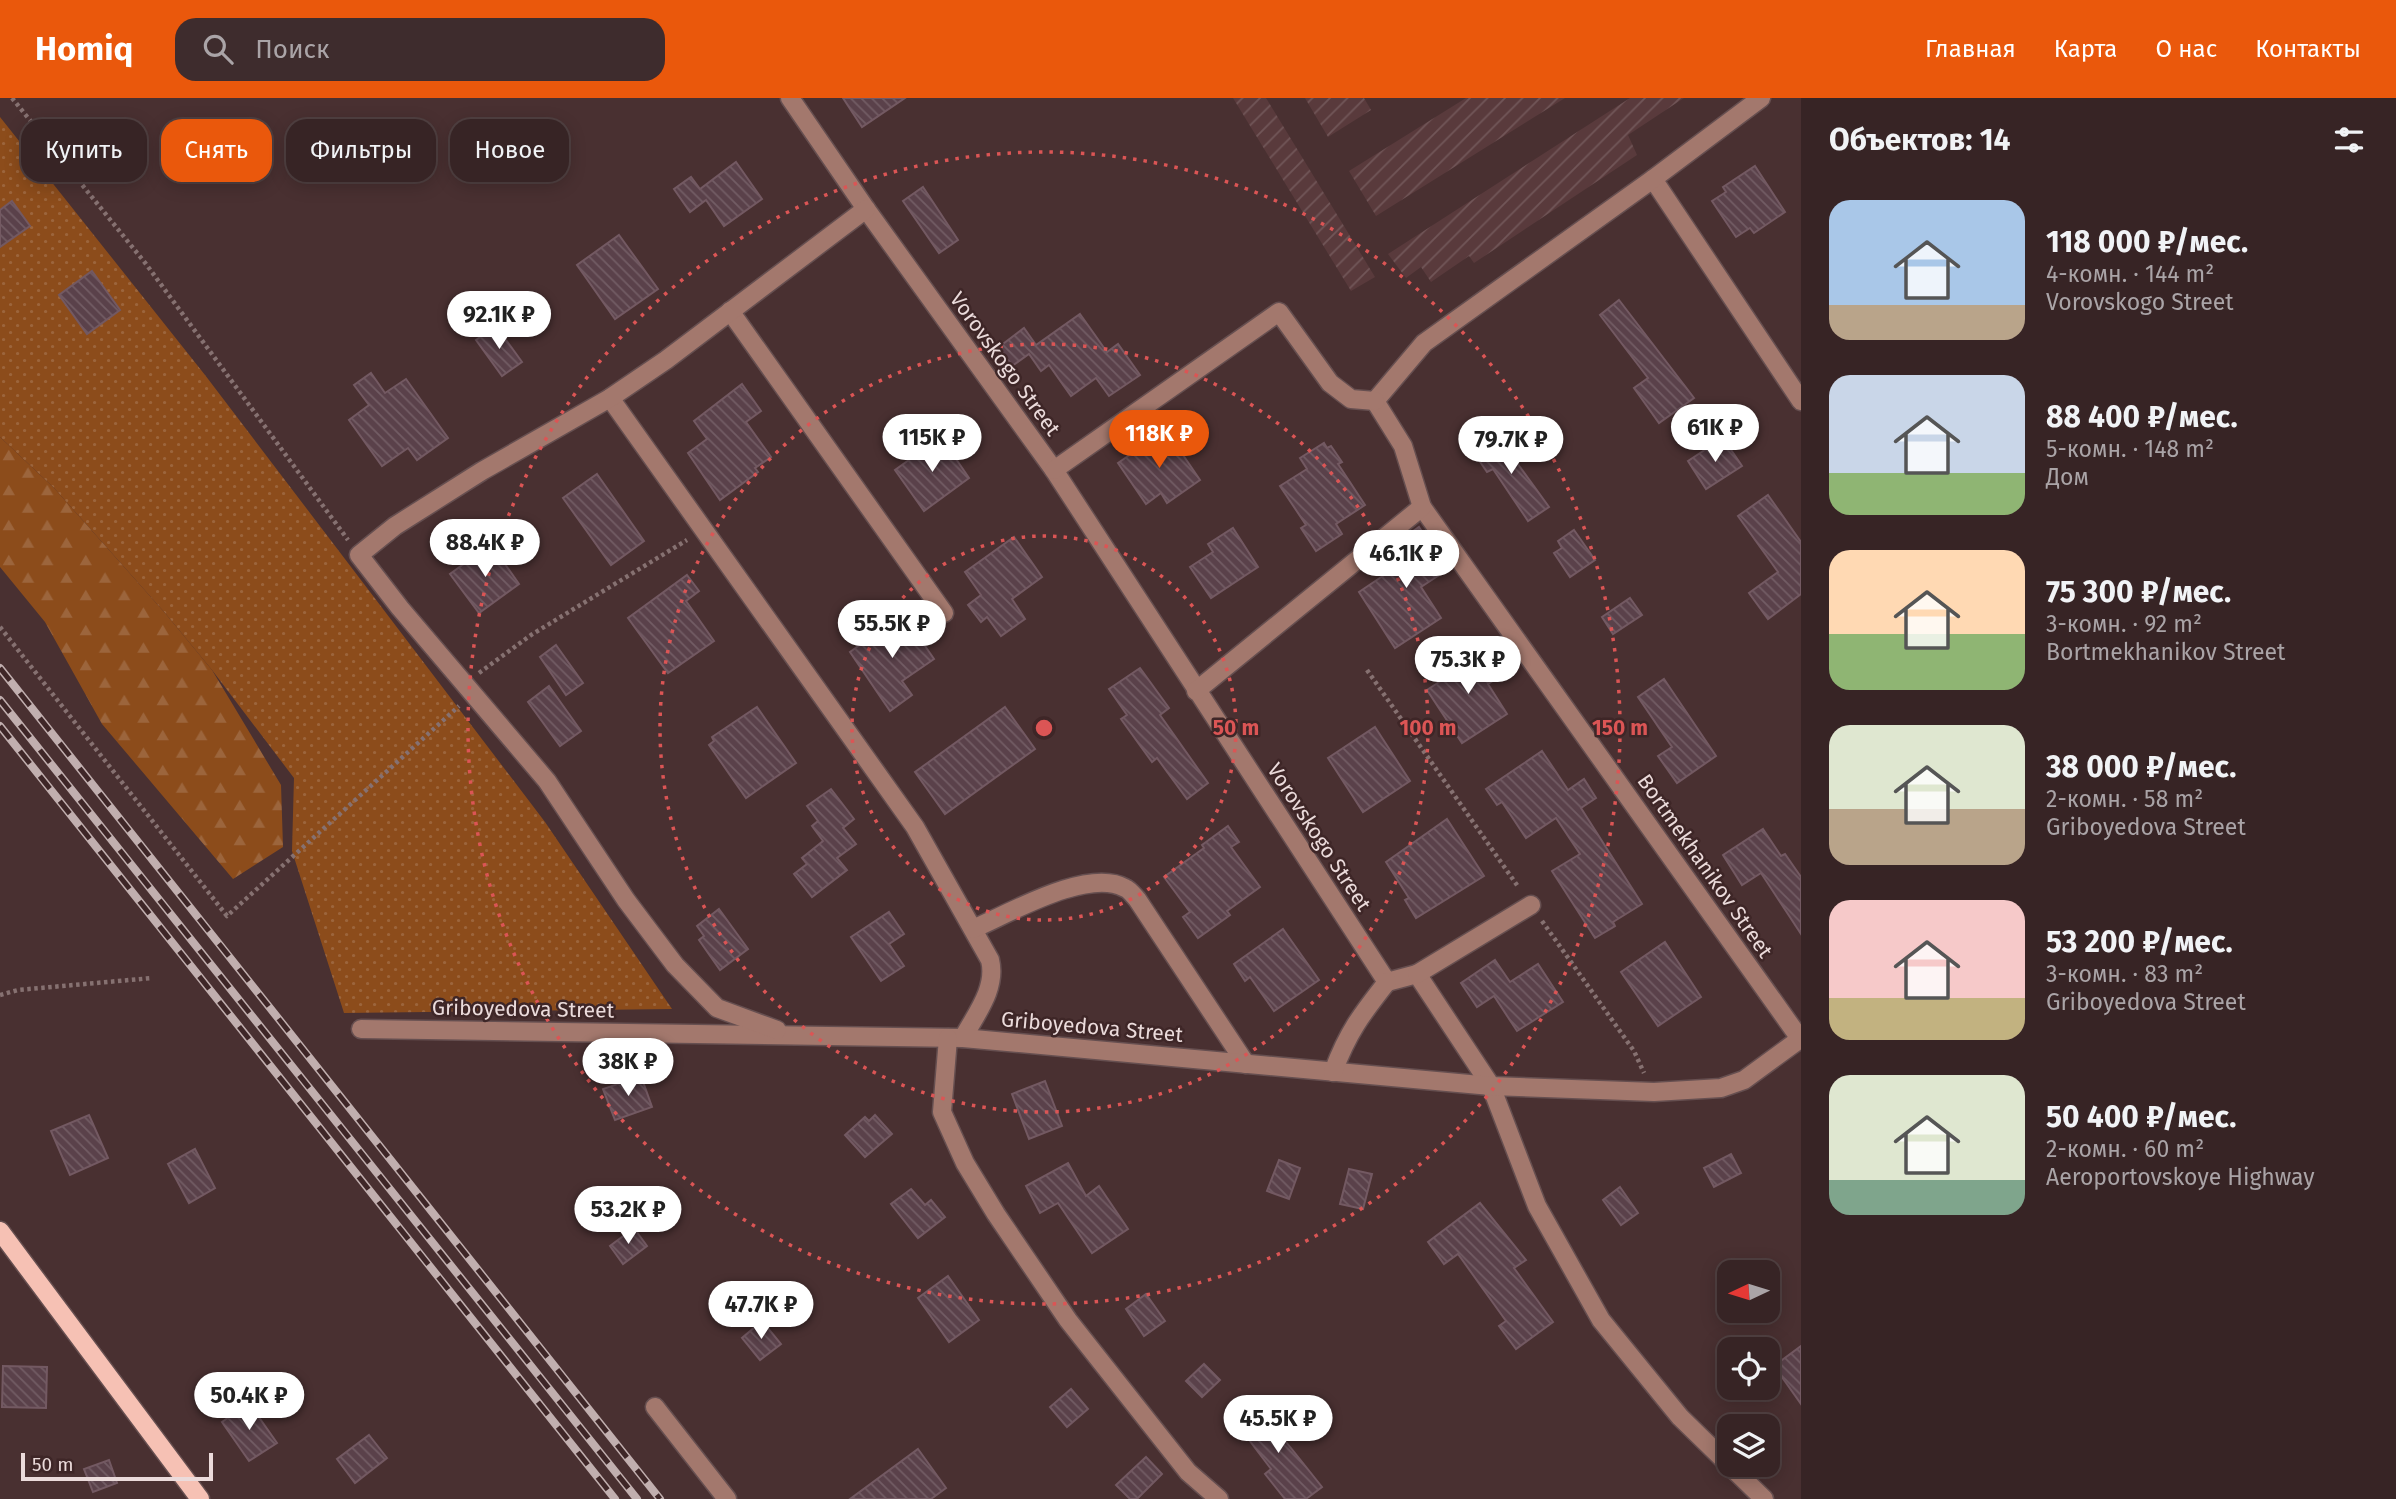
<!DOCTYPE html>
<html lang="ru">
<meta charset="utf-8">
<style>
:root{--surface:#372425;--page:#3e2c2d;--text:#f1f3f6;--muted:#aaa4a7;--line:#514142;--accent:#ea580c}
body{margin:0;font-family:"Fira Sans",sans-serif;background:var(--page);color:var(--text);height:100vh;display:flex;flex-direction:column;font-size:26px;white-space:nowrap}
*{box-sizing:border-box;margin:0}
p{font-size:23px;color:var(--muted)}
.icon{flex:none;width:38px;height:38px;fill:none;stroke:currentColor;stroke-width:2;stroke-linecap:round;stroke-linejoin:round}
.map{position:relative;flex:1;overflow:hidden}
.side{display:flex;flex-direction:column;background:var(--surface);width:595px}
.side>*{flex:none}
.guide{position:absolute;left:21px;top:21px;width:665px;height:63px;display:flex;gap:14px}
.needle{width:46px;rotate:266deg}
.fabs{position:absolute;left:1717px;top:1162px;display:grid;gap:14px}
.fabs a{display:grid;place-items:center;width:63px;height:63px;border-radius:14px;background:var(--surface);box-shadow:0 4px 18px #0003,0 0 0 2px var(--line);font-size:35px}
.scale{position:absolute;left:21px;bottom:18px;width:192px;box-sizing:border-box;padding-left:7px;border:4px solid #ebdbdb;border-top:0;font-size:19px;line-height:24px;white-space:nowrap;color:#ebdbdb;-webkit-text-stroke:5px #3e2627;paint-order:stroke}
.price{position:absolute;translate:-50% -60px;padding:0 16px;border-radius:24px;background:#fff;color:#222;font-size:23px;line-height:46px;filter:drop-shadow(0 2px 4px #0008)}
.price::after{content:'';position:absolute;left:50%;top:42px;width:21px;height:16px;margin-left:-10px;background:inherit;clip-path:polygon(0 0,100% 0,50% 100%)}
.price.selected{background:var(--accent);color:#fff}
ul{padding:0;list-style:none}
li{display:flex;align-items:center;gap:21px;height:175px;padding:0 28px}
li span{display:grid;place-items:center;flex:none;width:196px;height:140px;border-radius:21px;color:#555}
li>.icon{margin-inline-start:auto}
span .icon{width:84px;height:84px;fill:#fffc;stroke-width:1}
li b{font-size:30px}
h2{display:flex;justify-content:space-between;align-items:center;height:84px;padding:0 28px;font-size:30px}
.tag{padding:0 24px;border-radius:21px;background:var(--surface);box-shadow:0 4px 18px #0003,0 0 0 2px var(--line);font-size:24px;line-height:63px}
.tag.selected{background:var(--accent);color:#fff}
header{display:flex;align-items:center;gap:42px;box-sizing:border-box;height:98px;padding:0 35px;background:var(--accent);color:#fff}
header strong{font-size:33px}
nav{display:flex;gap:38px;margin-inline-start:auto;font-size:24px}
.search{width:490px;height:63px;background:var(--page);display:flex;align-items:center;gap:18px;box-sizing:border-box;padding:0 24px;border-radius:21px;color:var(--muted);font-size:26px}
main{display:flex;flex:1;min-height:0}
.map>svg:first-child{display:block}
</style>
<header>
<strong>Homiq</strong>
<div class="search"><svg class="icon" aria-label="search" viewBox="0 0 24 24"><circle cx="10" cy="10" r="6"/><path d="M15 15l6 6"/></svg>Поиск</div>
<nav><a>Главная</a><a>Карта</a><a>О нас</a><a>Контакты</a></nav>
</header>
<main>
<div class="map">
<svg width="1801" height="1401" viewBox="0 0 1801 1401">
<defs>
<pattern id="industrial-furrows" width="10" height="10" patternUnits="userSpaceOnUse" patternTransform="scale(1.75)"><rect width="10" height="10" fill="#593a3c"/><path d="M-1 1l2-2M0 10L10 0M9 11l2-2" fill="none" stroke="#715658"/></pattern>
<pattern id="grass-dots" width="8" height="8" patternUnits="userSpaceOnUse" patternTransform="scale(1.75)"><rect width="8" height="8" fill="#8c4c1b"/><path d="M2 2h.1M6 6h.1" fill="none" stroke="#9c653c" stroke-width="1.8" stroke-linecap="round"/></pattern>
<pattern id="forest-firs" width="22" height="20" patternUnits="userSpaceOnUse" patternTransform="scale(1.75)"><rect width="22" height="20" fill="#8c4c1b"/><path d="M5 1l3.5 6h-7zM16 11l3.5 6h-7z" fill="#9c653c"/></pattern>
<pattern id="building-back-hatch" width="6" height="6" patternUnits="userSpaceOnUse" patternTransform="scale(1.75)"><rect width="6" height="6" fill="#5a414a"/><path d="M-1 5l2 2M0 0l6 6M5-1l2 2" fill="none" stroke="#725c64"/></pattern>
</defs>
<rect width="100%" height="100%" fill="#493031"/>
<g fill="url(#industrial-furrows)">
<path d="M1233,0H1266L1375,179L1351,193Z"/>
<path d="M1305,0H1364L1371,12L1328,39Z"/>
<path d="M1466,0H1565L1376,118L1349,73Z"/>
<path d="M1630,0H1684L1628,37L1637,57L1474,165L1469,158L1431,184L1421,169L1406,180L1388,156Z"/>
</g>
<path fill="url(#grass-dots)" d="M0,19L205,277L545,724L672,911L344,915L292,753L294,680L212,572L165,515L54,390L0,339Z"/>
<path fill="url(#forest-firs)" d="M0,339L54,390L165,515L212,572L281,687L283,749L233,781L102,626L45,524L0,469Z"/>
<g fill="url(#building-back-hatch)" stroke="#735962" stroke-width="2">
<path d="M843,0H905L862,29Z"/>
<path d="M736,64L762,101L724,128L706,102L690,114L674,91L691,79L700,91Z"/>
<path d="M1755,68L1785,114L1754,135L1750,130L1736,139L1712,103L1726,94L1723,89Z"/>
<path d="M923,89L958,142L939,155L903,103Z"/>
<path d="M12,103L30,128L0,149V112Z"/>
<path d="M619,137L658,191L615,221L577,167Z"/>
<path d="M92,173L120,212L87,236L59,197Z"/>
<path d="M1619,202L1694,300L1659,325L1634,290L1648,280L1600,217Z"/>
<path d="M1080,216L1107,254L1118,246L1140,277L1109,298L1096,280L1071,298L1049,267L1041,273L1029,256L1012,268L999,249L1024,230L1036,247Z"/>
<path d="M496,228L522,264L502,278L476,242Z"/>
<path d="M371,275L385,295L406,281L448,340L417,362L408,350L382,368L349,322L369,307L354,287Z"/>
<path d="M742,286L761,313L746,324L771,359L755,370L758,374L720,402L688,355L707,341L694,323Z"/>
<path d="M1166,332L1200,382L1167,405L1161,395L1146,406L1118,365Z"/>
<path d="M1496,336L1549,409L1528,423L1493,371L1487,374L1472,352Z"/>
<path d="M941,339L969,380L924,413L895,372Z"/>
<path d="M1723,340L1742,368L1706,391L1688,363Z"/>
<path d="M1324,345L1327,350L1331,348L1342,364L1338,366L1365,407L1336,426L1342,436L1316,453L1301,430L1306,427L1280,388L1307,371L1300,360Z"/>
<path d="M597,376L644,443L611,467L563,400Z"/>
<path d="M1768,397L1801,444V496L1768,521L1749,495L1778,474L1738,418Z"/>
<path d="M1419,429L1447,472L1421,489L1441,520L1395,550L1359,494L1402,465L1391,449Z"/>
<path d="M1233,430L1258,469L1211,500L1190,469L1213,454L1208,446Z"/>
<path d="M1574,432L1595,462L1570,479L1554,455L1562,450L1558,443Z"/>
<path d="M1014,439L1042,479L1012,501L1025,521L1001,538L987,519L981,524L968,507L981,497L965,474Z"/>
<path d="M491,446L519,486L479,515L450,476Z"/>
<path d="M687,477L699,493L686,503L714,543L668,575L628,520Z"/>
<path d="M1630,500L1642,517L1613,536L1602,519Z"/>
<path d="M903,516L934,561L902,583L912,597L890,613L850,554Z"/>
<path d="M556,547L583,585L566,597L540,559Z"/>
<path d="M1482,553L1499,579L1488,586L1507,616L1462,645L1427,592L1448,578L1443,569L1467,554L1471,560Z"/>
<path d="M1140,570L1169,610L1160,617L1208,685L1187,701L1157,660L1152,664L1121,621L1127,617L1109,591Z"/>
<path d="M1664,581L1716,658L1677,685L1658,658L1672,649L1638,599Z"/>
<path d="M549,588L581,633L560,648L528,604Z"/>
<path d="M757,609L796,665L746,700L709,647L714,643L712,639Z"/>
<path d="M1005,609L1035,651L945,716L915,674Z"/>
<path d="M1375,629L1410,683L1363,714L1328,660Z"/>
<path d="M1542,653L1568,692L1584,681L1596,700L1581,710L1642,806L1613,824L1615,828L1595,840L1552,773L1580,756L1556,720L1526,740L1502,704L1497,707L1486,691Z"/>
<path d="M831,691L854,721L843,730L856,746L837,760L847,772L812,799L794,776L807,766L802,760L823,743L812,728L818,723L807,708Z"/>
<path d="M1447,721L1484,778L1416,820L1405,802L1409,800L1386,764Z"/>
<path d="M1228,728L1239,744L1231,749L1260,789L1227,813L1230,817L1198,840L1183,819L1190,814L1164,779L1204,750L1202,747Z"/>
<path d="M1763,731L1781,758L1785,756L1801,779V836L1761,775L1742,787L1723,757Z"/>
<path d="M719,811L748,851L720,872L699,842L704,838L697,828Z"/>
<path d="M889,814L904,836L889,846L904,868L881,883L851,839Z"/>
<path d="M1283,831L1319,882L1274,913L1250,879L1245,883L1234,866Z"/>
<path d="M1665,844L1701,899L1658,928L1621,874Z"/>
<path d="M1495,862L1510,884L1538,866L1563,904L1517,933L1494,898L1477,909L1461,885Z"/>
<path d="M641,978L652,1009L615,1022L603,991Z"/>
<path d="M1045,983L1062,1028L1029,1041L1012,996Z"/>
<path d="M89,1017L108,1060L70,1077L51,1033Z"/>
<path d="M875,1017L892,1036L865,1059L845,1037L865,1019L869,1023Z"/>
<path d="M195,1051L215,1090L189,1105L168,1066Z"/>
<path d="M1731,1056L1741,1075L1714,1089L1704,1070Z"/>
<path d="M1279,1062L1300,1070L1289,1101L1267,1093Z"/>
<path d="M1068,1065L1086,1098L1099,1088L1128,1131L1092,1155L1058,1105L1040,1115L1026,1088Z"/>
<path d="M1349,1071L1372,1076L1363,1111L1340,1106Z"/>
<path d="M1620,1089L1638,1115L1621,1127L1603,1102Z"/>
<path d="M911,1091L925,1107L931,1102L945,1119L918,1140L891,1106Z"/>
<path d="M1480,1105L1526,1162L1514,1170L1553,1224L1516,1251L1499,1228L1506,1223L1458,1156L1444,1166L1428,1144Z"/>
<path d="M634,1130L647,1148L623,1166L610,1148Z"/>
<path d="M948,1178L979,1222L949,1244L918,1200Z"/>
<path d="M1146,1196L1165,1223L1144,1238L1126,1211Z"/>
<path d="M762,1223L781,1246L760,1262L742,1240Z"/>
<path d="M1801,1248V1306L1774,1268Z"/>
<path d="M1204,1266L1220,1282L1202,1299L1186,1283Z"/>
<path d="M3,1268L47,1269L46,1310L2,1309Z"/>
<path d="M1071,1291L1088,1311L1067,1329L1050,1309Z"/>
<path d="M1267,1303L1282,1324L1275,1330L1322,1389L1306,1401H1285L1265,1376L1271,1371L1237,1326Z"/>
<path d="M249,1305L277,1345L249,1363L222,1324Z"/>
<path d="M369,1337L387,1360L355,1385L337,1361Z"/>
<path d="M918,1351L946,1390L931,1401H850Z"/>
<path d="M1146,1359L1162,1376L1137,1401H1130L1116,1387Z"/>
<path d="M109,1362L117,1385L93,1394L84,1371Z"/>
</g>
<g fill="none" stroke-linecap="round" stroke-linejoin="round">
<defs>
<g id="minor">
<path d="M790,0L866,111L1054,372L1387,884L1417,876L1491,988L1537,1108L1601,1222L1680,1319L1764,1401"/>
<path d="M1653,81L1801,303"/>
<path d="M730,213L944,515"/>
<path d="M610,300L915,729L990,862C997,890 976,916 963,940"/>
<path d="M1375,303L1403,348L1422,409L1801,942"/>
<path d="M1375,303L1424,245L1653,81L1761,0"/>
<path d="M1054,372L1279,214L1330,285L1351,301L1375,303"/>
<path d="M1196,593L1422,409"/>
<path d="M973,831C1008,816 1088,769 1125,790C1130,792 1134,798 1137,801L1246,966"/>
<path d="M1417,876L1531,807"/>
<path d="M361,931L963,940L1491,988L1654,994L1721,990L1744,982L1800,941"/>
<path d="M777,932L717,910L675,867L626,802L547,683L400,510L359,457L395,428L482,373L610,300L666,262L866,111"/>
<path d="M948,940L942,1014L965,1065L996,1116L1068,1222L1188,1374L1219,1401"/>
<path d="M1333,974C1348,934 1361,917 1387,884"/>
<path d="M655,1309L727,1401"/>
</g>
<path id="major" d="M0,1133L200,1401"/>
</defs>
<use href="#minor" stroke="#664f50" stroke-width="21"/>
<use href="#major" stroke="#664f50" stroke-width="21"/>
<g stroke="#867171" stroke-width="4.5" stroke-dasharray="3.5 3.5" stroke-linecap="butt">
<path d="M12,0L146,166L348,442"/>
<path d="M0,529L227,818L459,608"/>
<path d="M1367,572L1519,790"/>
<path d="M479,575L531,537L687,442"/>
<path d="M1542,823L1634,953L1644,975"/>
<path d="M0,897L18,892L152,880"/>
</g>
<use href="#minor" stroke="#a3786d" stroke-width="18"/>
<use href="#major" stroke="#f6c1b4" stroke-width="18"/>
<defs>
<g id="rail">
<path d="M0,570L660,1401"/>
<path d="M0,602L637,1401"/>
<path d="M0,628L615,1401"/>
</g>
</defs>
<use href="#rail" stroke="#c1afaf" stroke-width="8"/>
<use href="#rail" stroke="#3e2627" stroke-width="5" stroke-dasharray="16" stroke-linecap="butt"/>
</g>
<g fill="none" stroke="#db5555" stroke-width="3.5" stroke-dasharray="3.5 7">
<circle cx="1044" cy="630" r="192"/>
<circle cx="1044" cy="630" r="384"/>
<circle cx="1044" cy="630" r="576"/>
</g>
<g text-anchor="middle" stroke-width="5" stroke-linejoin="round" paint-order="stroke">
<g font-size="21" fill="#ebdbdb" stroke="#3e2627">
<text transform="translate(1005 266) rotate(54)" y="7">Vorovskogo Street</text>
<text transform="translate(1319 739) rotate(57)" y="7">Vorovskogo Street</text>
<text transform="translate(1705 768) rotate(55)" y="7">Bortmekhanikov Street</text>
<text transform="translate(523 911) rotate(1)" y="7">Griboyedova Street</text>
<text transform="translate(1092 929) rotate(5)" y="7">Griboyedova Street</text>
</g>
</g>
<circle cx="1044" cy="630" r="10" fill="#db5555" stroke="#3e2627" stroke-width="3.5"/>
<g font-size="21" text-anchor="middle" font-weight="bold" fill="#db5555" stroke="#3e2627" stroke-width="5" stroke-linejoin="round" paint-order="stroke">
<text x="1236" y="637">50 m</text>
<text x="1428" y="637">100 m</text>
<text x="1620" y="637">150 m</text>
</g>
</svg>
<div class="fabs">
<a><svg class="needle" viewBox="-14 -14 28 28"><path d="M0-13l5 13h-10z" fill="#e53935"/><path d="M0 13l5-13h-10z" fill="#aaa4a7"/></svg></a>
<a><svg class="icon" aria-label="locate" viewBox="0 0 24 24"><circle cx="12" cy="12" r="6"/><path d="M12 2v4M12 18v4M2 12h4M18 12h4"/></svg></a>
<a><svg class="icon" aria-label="layers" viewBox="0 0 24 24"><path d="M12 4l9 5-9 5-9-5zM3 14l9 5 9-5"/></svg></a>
</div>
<div class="scale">50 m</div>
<b class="price" style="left:499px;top:253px">92.1K ₽</b>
<b class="price" style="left:1715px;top:366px">61K ₽</b>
<b class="price selected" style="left:1159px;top:372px">118K ₽</b>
<b class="price" style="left:932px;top:376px">115K ₽</b>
<b class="price" style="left:1511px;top:378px">79.7K ₽</b>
<b class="price" style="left:485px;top:481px">88.4K ₽</b>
<b class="price" style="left:1406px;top:492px">46.1K ₽</b>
<b class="price" style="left:892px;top:562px">55.5K ₽</b>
<b class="price" style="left:1468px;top:598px">75.3K ₽</b>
<b class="price" style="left:628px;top:1000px">38K ₽</b>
<b class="price" style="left:628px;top:1148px">53.2K ₽</b>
<b class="price" style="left:761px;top:1243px">47.7K ₽</b>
<b class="price" style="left:249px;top:1334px">50.4K ₽</b>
<b class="price" style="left:1278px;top:1357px">45.5K ₽</b>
<div class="guide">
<a class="tag">Купить</a>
<a class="tag selected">Снять</a>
<a class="tag">Фильтры</a>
<a class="tag">Новое</a>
</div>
</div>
<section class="side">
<h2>Объектов: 14<svg class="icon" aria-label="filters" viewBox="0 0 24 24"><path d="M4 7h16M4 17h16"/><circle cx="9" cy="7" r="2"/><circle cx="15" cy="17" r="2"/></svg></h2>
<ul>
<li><span style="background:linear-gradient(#a9c7e8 75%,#b9a48a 0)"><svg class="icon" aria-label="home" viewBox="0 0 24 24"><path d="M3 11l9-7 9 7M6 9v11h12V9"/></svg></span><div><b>118 000 ₽/мес.</b><p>4-комн. · 144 m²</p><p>Vorovskogo Street</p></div></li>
<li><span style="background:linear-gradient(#c9d6e8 70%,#8fb573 0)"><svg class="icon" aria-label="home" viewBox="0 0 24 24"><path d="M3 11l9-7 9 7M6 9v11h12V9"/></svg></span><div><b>88 400 ₽/мес.</b><p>5-комн. · 148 m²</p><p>Дом</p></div></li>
<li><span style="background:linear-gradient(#ffd9b3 60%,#8fb573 0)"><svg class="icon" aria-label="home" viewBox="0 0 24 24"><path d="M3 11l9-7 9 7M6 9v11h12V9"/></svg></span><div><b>75 300 ₽/мес.</b><p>3-комн. · 92 m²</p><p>Bortmekhanikov Street</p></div></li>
<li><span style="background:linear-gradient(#dfe7d0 60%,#b9a48a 0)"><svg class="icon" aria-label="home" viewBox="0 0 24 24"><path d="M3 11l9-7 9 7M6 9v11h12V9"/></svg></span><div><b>38 000 ₽/мес.</b><p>2-комн. · 58 m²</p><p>Griboyedova Street</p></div></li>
<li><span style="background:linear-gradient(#f6c9c9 70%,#c2b280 0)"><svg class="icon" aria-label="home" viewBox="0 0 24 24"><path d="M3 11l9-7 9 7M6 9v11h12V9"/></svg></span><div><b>53 200 ₽/мес.</b><p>3-комн. · 83 m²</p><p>Griboyedova Street</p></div></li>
<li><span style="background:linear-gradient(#dfe7d0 75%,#7fa58c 0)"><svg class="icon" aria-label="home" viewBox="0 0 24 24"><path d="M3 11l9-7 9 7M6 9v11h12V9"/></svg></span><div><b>50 400 ₽/мес.</b><p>2-комн. · 60 m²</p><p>Aeroportovskoye Highway</p></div></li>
</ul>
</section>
</main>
